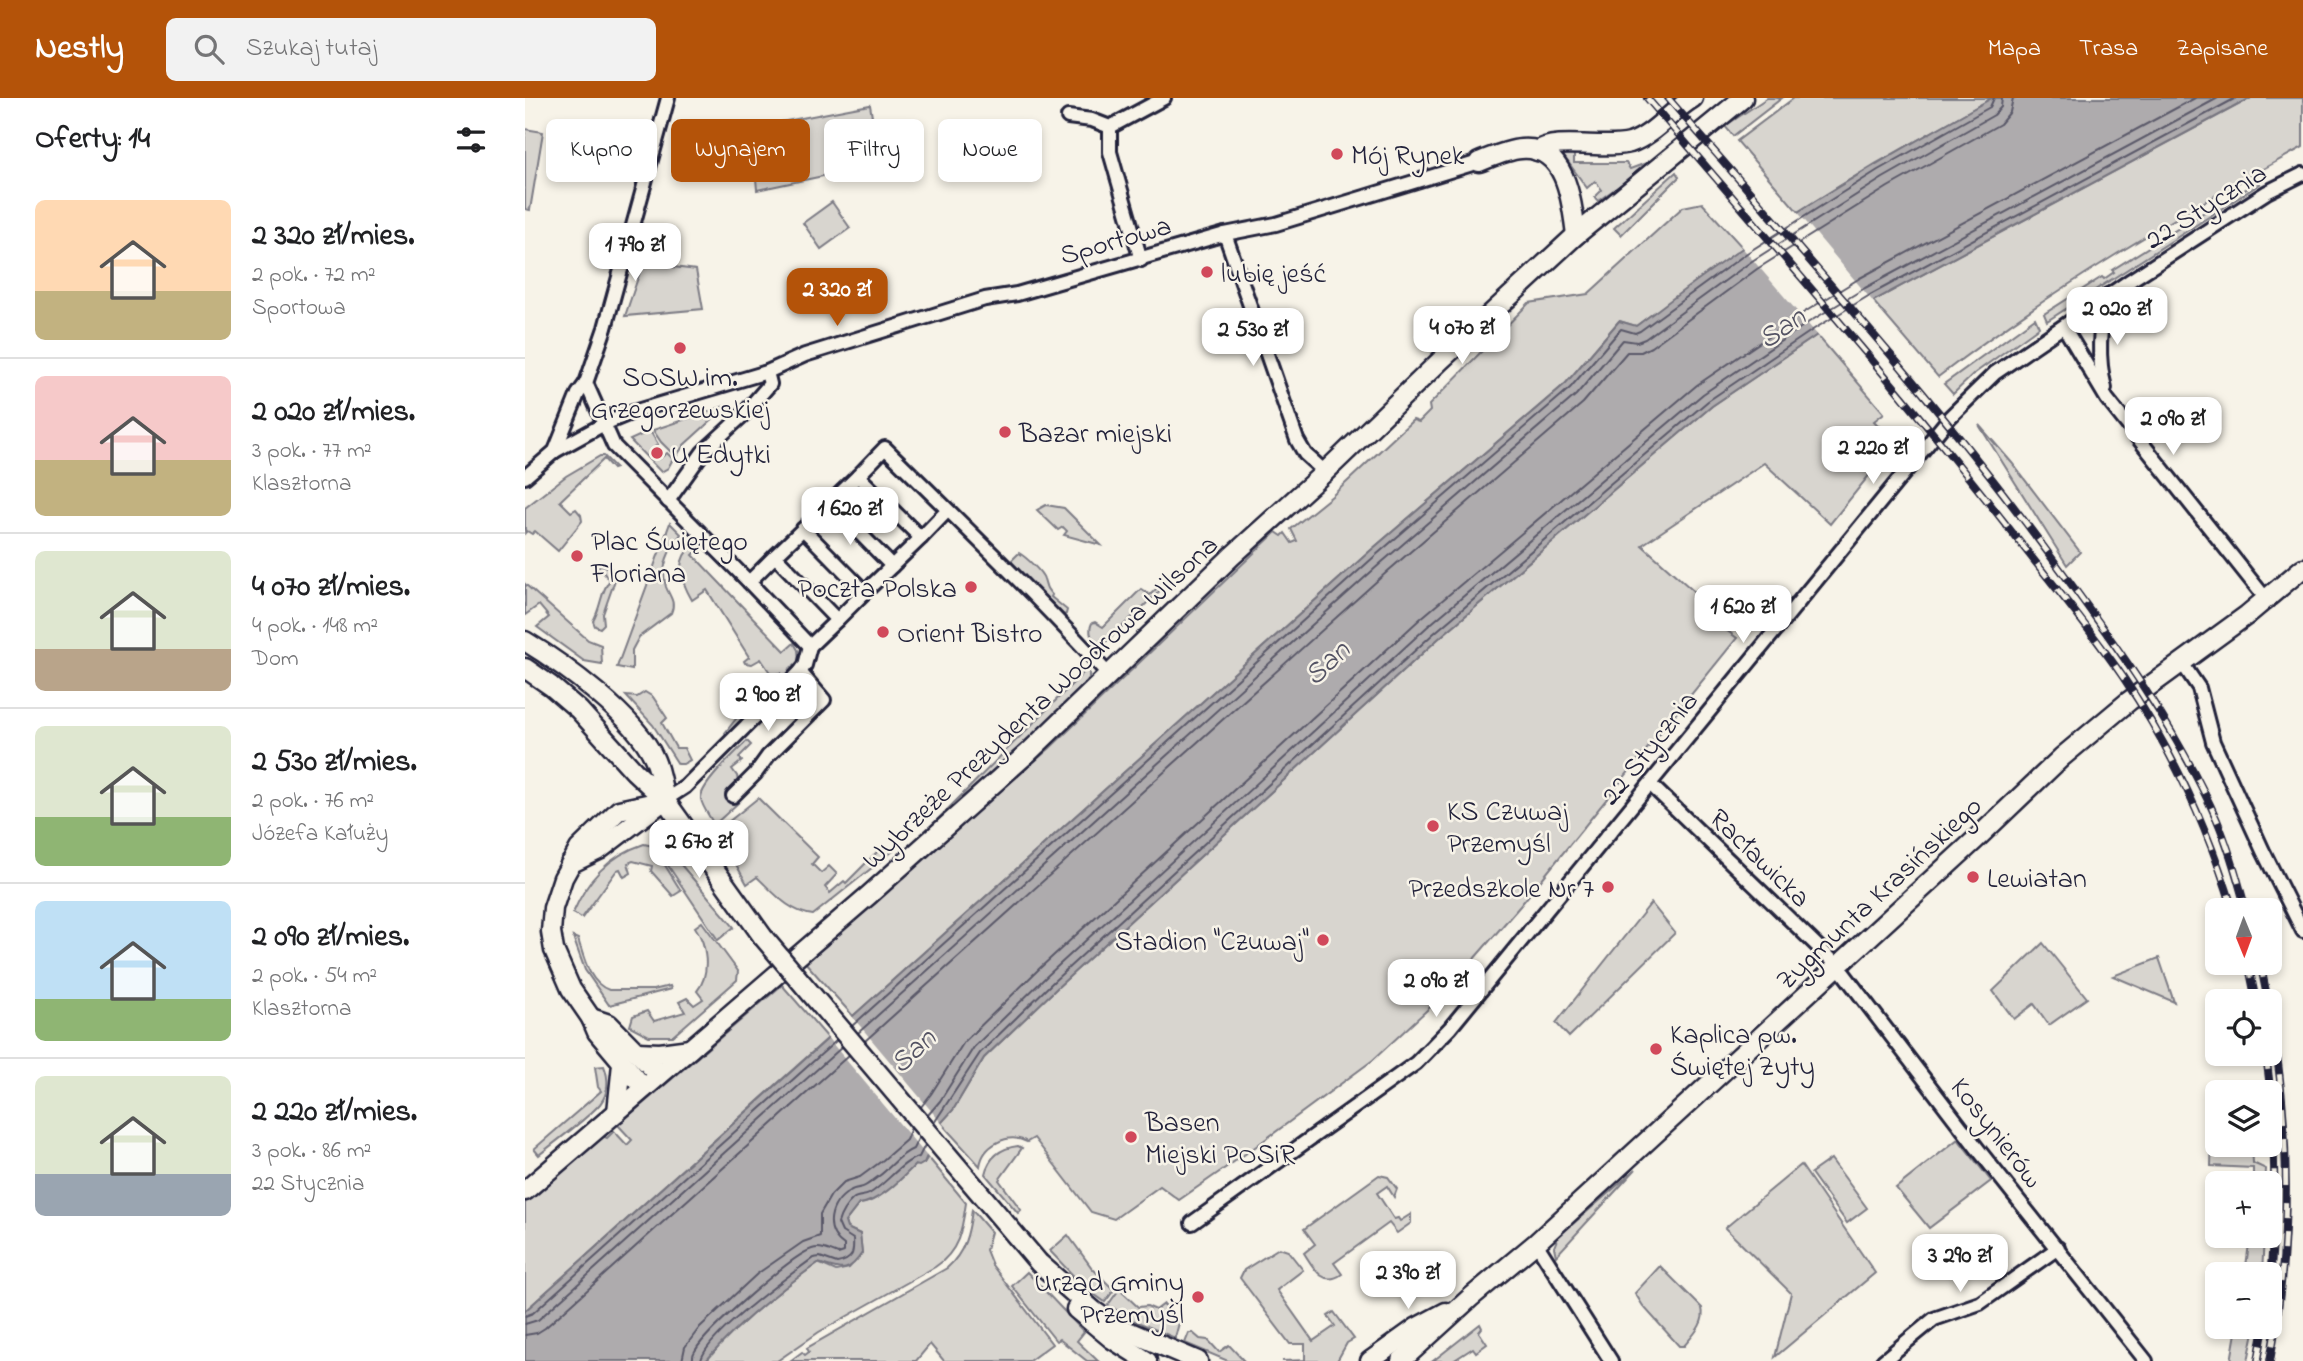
<!DOCTYPE html>
<html lang="pl">
<meta charset="utf-8">
<style>
:root{--surface:#fff;--page:#f2f2f2;--text:#202124;--muted:#757577;--line:#e0e0e0;--accent:#b45309}
body{margin:0;font-family:"Indie Flower",sans-serif;background:var(--page);color:var(--text);height:100vh;display:flex;flex-direction:column;font-size:26px;white-space:nowrap}
*{box-sizing:border-box;margin:0}
p{font-size:23px;color:var(--muted)}
.icon{flex:none;width:38px;height:38px;fill:none;stroke:currentColor;stroke-width:2;stroke-linecap:round;stroke-linejoin:round}
.map{position:relative;flex:1;overflow:hidden}
.drawer{display:flex;flex-direction:column;background:var(--surface);width:525px}
.drawer>*{flex:none}
.banner{position:absolute;left:21px;top:21px;width:665px;height:63px;display:flex;gap:14px}
.needle{width:46px;rotate:179deg}
.fabs{position:absolute;left:1680px;top:800px;display:grid;gap:14px}
.fabs a{display:grid;place-items:center;width:77px;height:77px;border-radius:10px;background:var(--surface);box-shadow:0 4px 10px #0003;font-size:35px}
.price{position:absolute;translate:-50% -60px;padding:0 16px;border-radius:14px;background:#fff;color:#222;font-size:23px;line-height:46px;filter:drop-shadow(0 2px 4px #0008)}
.price::after{content:'';position:absolute;left:50%;top:42px;width:21px;height:16px;margin-left:-10px;background:inherit;clip-path:polygon(0 0,100% 0,50% 100%)}
.price.active{background:var(--accent);color:#fff}
ul{padding:0;list-style:none}
li{display:flex;align-items:center;gap:21px;height:175px;padding:0 35px}
li+li{border-top:2px solid var(--line)}
li span{display:grid;place-items:center;flex:none;width:196px;height:140px;border-radius:10px;color:#555}
li>.icon{margin-inline-start:auto}
span .icon{width:84px;height:84px;fill:#fffc;stroke-width:1}
li b{font-size:30px}
h2{display:flex;justify-content:space-between;align-items:center;height:84px;padding:0 35px;font-size:30px}
.chip{padding:0 24px;border-radius:10px;background:var(--surface);box-shadow:0 4px 10px #0003;font-size:24px;line-height:63px}
.chip.active{background:var(--accent);color:#fff}
header{display:flex;align-items:center;gap:42px;box-sizing:border-box;height:98px;padding:0 35px;background:var(--accent);color:#fff}
header strong{font-size:33px}
nav{display:flex;gap:38px;margin-inline-start:auto;font-size:24px}
.search{width:490px;height:63px;background:var(--page);display:flex;align-items:center;gap:18px;box-sizing:border-box;padding:0 24px;border-radius:10px;color:var(--muted);font-size:26px}
main{display:flex;flex:1;min-height:0}
.map>svg:first-child{display:block}
</style>
<header>
<strong>Nestly</strong>
<div class="search"><svg class="icon" aria-label="search" viewBox="0 0 24 24"><circle cx="10" cy="10" r="6"/><path d="M15 15l6 6"/></svg>Szukaj tutaj</div>
<nav><a>Mapa</a><a>Trasa</a><a>Zapisane</a></nav>
</header>
<main>
<section class="drawer">
<h2>Oferty: 14<svg class="icon" aria-label="filters" viewBox="0 0 24 24"><path d="M4 7h16M4 17h16"/><circle cx="9" cy="7" r="2"/><circle cx="15" cy="17" r="2"/></svg></h2>
<ul>
<li><span style="background:linear-gradient(#ffd9b3 65%,#c2b280 0)"><svg class="icon" aria-label="home" viewBox="0 0 24 24"><path d="M3 11l9-7 9 7M6 9v11h12V9"/></svg></span><div><b>2 320 zł/mies.</b><p>2 pok. · 72 m²</p><p>Sportowa</p></div></li>
<li><span style="background:linear-gradient(#f6c9c9 60%,#c2b280 0)"><svg class="icon" aria-label="home" viewBox="0 0 24 24"><path d="M3 11l9-7 9 7M6 9v11h12V9"/></svg></span><div><b>2 020 zł/mies.</b><p>3 pok. · 77 m²</p><p>Klasztorna</p></div></li>
<li><span style="background:linear-gradient(#dfe7d0 70%,#b9a48a 0)"><svg class="icon" aria-label="home" viewBox="0 0 24 24"><path d="M3 11l9-7 9 7M6 9v11h12V9"/></svg></span><div><b>4 070 zł/mies.</b><p>4 pok. · 148 m²</p><p>Dom</p></div></li>
<li><span style="background:linear-gradient(#dfe7d0 65%,#8fb573 0)"><svg class="icon" aria-label="home" viewBox="0 0 24 24"><path d="M3 11l9-7 9 7M6 9v11h12V9"/></svg></span><div><b>2 530 zł/mies.</b><p>2 pok. · 76 m²</p><p>Józefa Kałuży</p></div></li>
<li><span style="background:linear-gradient(#bfe0f5 70%,#8fb573 0)"><svg class="icon" aria-label="home" viewBox="0 0 24 24"><path d="M3 11l9-7 9 7M6 9v11h12V9"/></svg></span><div><b>2 090 zł/mies.</b><p>2 pok. · 54 m²</p><p>Klasztorna</p></div></li>
<li><span style="background:linear-gradient(#dfe7d0 70%,#9aa5b1 0)"><svg class="icon" aria-label="home" viewBox="0 0 24 24"><path d="M3 11l9-7 9 7M6 9v11h12V9"/></svg></span><div><b>2 220 zł/mies.</b><p>3 pok. · 86 m²</p><p>22 Stycznia</p></div></li>
</ul>
</section>
<div class="map">
<svg width="1778" height="1263" viewBox="0 0 1778 1263">
<rect width="100%" height="100%" fill="#f7f3e8"/>
<filter id="ink" filterUnits="userSpaceOnUse"><feTurbulence type="fractalNoise" baseFrequency=".0143" numOctaves="2"/><feDisplacementMap in="SourceGraphic" scale="14" xChannelSelector="R" yChannelSelector="G"/><feConvolveMatrix kernelMatrix="1 2 1 2 8 2 1 2 1" color-interpolation-filters="sRGB"/></filter>
<g filter="url(#ink)">
<g fill="#d8d5cf" stroke="#7d7c85" stroke-width="2">
<path d="M1242,0H1257L1208,38L1200,28Z"/>
<path d="M1269,0H1467L1350,66L1273,114L1212,43Z"/>
<path d="M1726,0H1778V49C1652,117 1527,191 1413,279L1348,203Z"/>
<path d="M345,7L355,66L232,92L229,57H246L245,26Z"/>
<path d="M0,31L18,34L5,112L0,111Z"/>
<path d="M1035,53H1049V65H1101L1105,71L1132,61L1073,103L1070,99L1077,92L1070,83L1062,90Z"/>
<path d="M1151,74L1154,79L1096,137L1089,130Z"/>
<path d="M1734,84L1735,86L1522,223L1519,216L1577,179L1579,181L1589,174L1587,172L1697,103L1699,105L1706,102V99Z"/>
<path d="M307,104L325,130L296,151L278,125Z"/>
<path d="M1177,105L1218,150L1111,228L1094,223L1041,285L845,453L328,918L279,863L525,650L751,434L757,438L760,435L767,445L772,443L766,431L807,398L888,322L894,324L905,313L904,307L1004,205L1063,196L1158,109Z"/>
<path d="M118,165L171,172L178,211L100,218Z"/>
<path d="M1510,220L1514,229L1450,275L1428,296L1419,286Z"/>
<path d="M1292,237L1359,315L1349,323L1370,345L1305,426L1239,365L1117,447L1202,523L1197,529L1212,540L995,808L915,900L848,962L726,1052L654,1102L635,1088L589,1121L566,1114L509,1040L502,1044C483,1034 458,1047 455,1068L416,1025L428,1012L459,960L533,889L913,541L1187,308Z"/>
<path d="M203,307L159,347L151,359L136,344L128,332Z"/>
<path d="M1454,327L1487,365L1555,454L1542,467Z"/>
<path d="M125,333L133,346L126,353L134,361L142,355L148,361L143,370L136,374L105,342Z"/>
<path d="M75,358H79L91,370L88,371L79,361L35,403L46,414L51,411L56,417L57,423L33,453L10,433L7,436L2,433L0,435V410L41,378Z"/>
<path d="M521,407L539,410L576,447L539,437L542,433L538,429L533,432L512,412Z"/>
<path d="M145,425L156,436C144,452 135,468 141,489C145,499 151,504 146,515L114,539L107,552V572L92,569Z"/>
<path d="M169,446L177,448L168,457L260,553L269,545L273,552L274,563L263,572L269,570L201,638L200,635L243,580L257,575L244,577L246,576L236,561L227,566L220,565L219,563L224,559L182,492L167,502C156,483 148,463 169,446Z"/>
<path d="M494,455C501,459 517,474 519,481C522,490 520,489 527,497L526,499L542,512L541,516L539,517L487,466V462Z"/>
<path d="M75,466L86,470L91,479L78,516L79,526L75,530L70,528L68,523C77,507 75,494 85,482L73,469Z"/>
<path d="M641,481L643,485L582,543L575,547C566,544 563,533 567,525L570,524L578,529L616,491L625,497Z"/>
<path d="M0,486L63,542L76,547L77,566L59,563L12,529L24,519L14,507L0,517Z"/>
<path d="M564,569V580L553,594L464,678L398,736Z"/>
<path d="M120,594L128,599L142,620L137,625L151,650H159L165,662L158,666H153L128,627L101,598L112,599Z"/>
<path d="M222,643L226,647L214,659L217,663L207,671L212,678L213,683L202,693L213,705L189,727C186,720 177,709 176,701C174,688 212,653 222,643Z"/>
<path d="M233,700L293,759L287,766L296,775L304,768L312,776L300,789L305,795L319,783L321,785L355,751L363,749L368,753L288,817C264,814 249,795 232,779L222,786L208,761L213,757L209,749L203,752L192,733Z"/>
<path d="M119,746L128,748L156,793L148,798L126,773L127,768L108,763L103,765L106,775L99,779L95,771L92,772L57,820L48,815C62,782 83,758 119,746Z"/>
<path d="M135,749L152,762L209,829L193,842L136,757Z"/>
<path d="M1126,805L1150,835L1044,939L1031,925Z"/>
<path d="M177,824L213,873L212,882L148,938H124L105,928L108,918L122,913L129,923L160,914L154,904L162,900L169,907L178,901L172,893C186,876 182,846 170,829Z"/>
<path d="M48,839L53,841C59,860 64,885 84,892H128L145,888L146,891L84,907L60,872Z"/>
<path d="M1518,845L1562,900L1524,927L1509,906L1489,921L1468,893Z"/>
<path d="M1634,860L1649,904L1588,878Z"/>
<path d="M257,887L303,940L0,1213V1105L78,1038L82,1040L89,1033L102,1047L107,1042L93,1027Z"/>
<path d="M79,968C84,980 84,995 75,1006C62,1021 31,1043 14,1057L9,1051L76,993L73,989L70,969Z"/>
<path d="M1688,1007H1692V1046L1727,1047L1728,1065L1741,1071L1740,1085H1728V1070L1686,1068Z"/>
<path d="M1433,1041L1466,1083L1404,1130L1371,1090Z"/>
<path d="M493,1048L497,1050L474,1082L496,1112L493,1115L460,1076C464,1059 476,1050 493,1048Z"/>
<path d="M403,1059L441,1105C437,1132 434,1153 410,1169L294,1234L252,1263H181C213,1225 252,1194 293,1165L311,1173L324,1170L337,1155L335,1136L322,1130L320,1124L334,1106C361,1104 375,1069 399,1065Z"/>
<path d="M1306,1061L1342,1110L1322,1125L1286,1075Z"/>
<path d="M1276,1067L1350,1175L1250,1259L1266,1195L1200,1130Z"/>
<path d="M1111,1071L1031,1158L1029,1149L1033,1139Z"/>
<path d="M854,1077L863,1079L872,1091L869,1099L862,1088L852,1095L869,1121L873,1120L875,1123L886,1116V1125L872,1135L864,1125L809,1165L817,1176C798,1190 788,1169 779,1155L790,1146L779,1131Z"/>
<path d="M447,1112L466,1134L461,1152L467,1167L527,1246L504,1263H419L405,1246L391,1263H265L277,1254L280,1257L284,1254L282,1250L422,1170C440,1154 444,1135 447,1112Z"/>
<path d="M543,1137L567,1170L589,1192L580,1204L559,1189L525,1153Z"/>
<path d="M1725,1138H1739L1737,1176H1720Z"/>
<path d="M754,1150L763,1153L778,1172L752,1192L788,1243L810,1228L803,1218L809,1214L829,1241L822,1245L812,1263H757L780,1262V1246H765L715,1180L719,1172Z"/>
<path d="M1135,1168L1177,1210C1181,1225 1168,1237 1159,1248H1154L1118,1208L1110,1195Z"/>
<path d="M502,1174L559,1234L552,1243L573,1263H562L534,1241L531,1243L487,1188Z"/>
<path d="M593,1193H596L613,1209L622,1208L631,1212L639,1206L654,1225L650,1240L610,1223L583,1207Z"/>
<path d="M955,1226L957,1230L954,1234L962,1246L951,1254L948,1250L928,1263H908Z"/>
<path d="M1712,1229H1730L1723,1263H1706Z"/>
<path d="M664,1235H668L675,1241L683,1242L694,1254L704,1247L719,1263H703L660,1245Z"/>
</g>
<path fill="#aeabad" stroke="#76747f" stroke-width="2" d="M1467,0H1726L1348,203L1292,237L1187,308L913,541L533,889L459,960L428,1012L416,1025L399,1065L394,1068L390,1067C376,1081 355,1104 334,1106L320,1124L322,1130L335,1136L337,1155C322,1178 315,1171 293,1165C252,1194 213,1225 181,1263H0V1213L845,453L1041,285L1094,223L1111,228C1147,201 1182,174 1219,149C1299,95 1383,47 1467,0Z"/>
<g fill="#f7f3e8">
<path d="M1271,112L1350,206L1295,240L1215,147Z"/>
<path d="M325,916L419,1028L405,1062L301,938Z"/>
</g>
<g fill="none" stroke-linecap="round" stroke-linejoin="round">
<g stroke="#5a5969" stroke-width="2">
<path d="M327,928L850,458L1045,290L1096,231L1110,235L1115,233L1222,155L1353,72L1465,9L1469,0"/>
<path d="M333,935L856,465L1051,297L1098,242L1112,244L1120,241L1227,163L1358,80L1469,17L1476,9L1477,0"/>
<path d="M340,943L863,473L1058,305L1102,254H1116L1126,249L1232,171L1363,89L1475,26L1485,14L1488,0"/>
<path d="M396,1009L406,996L439,944L515,870L895,521L1172,287L1278,215L1335,180L1670,0"/>
<path d="M403,1017L415,1003L449,949L522,878L902,529L1178,296L1284,224L1340,190L1693,0"/>
<path d="M409,1025L455,955L528,884L908,536L1183,303L1289,231L1345,197L1711,0"/>
<path d="M0,1218L8,1215L312,942"/>
<path d="M0,1226L13,1222L317,949"/>
<path d="M0,1237L12,1235L20,1230L324,957"/>
<path d="M157,1263L160,1249L175,1229L232,1176L278,1144L295,1138V1116L306,1097L319,1084L335,1079L358,1062L381,1042L386,1030"/>
<path d="M168,1263C168,1258 167,1257 170,1253C181,1233 266,1158 287,1151C296,1148 305,1153 313,1156L319,1154V1147C298,1132 304,1106 325,1093C330,1089 336,1091 340,1088C345,1085 350,1081 354,1078C365,1070 375,1056 388,1051L394,1039"/>
<path d="M176,1263C179,1239 266,1176 288,1160L295,1159L312,1165C328,1162 329,1155 328,1141L317,1134L313,1125C315,1117 321,1107 328,1101C333,1097 339,1099 344,1096C360,1087 378,1062 394,1059L400,1047"/>
</g>
<defs>
<g id="street">
<path d="M543,19L567,22L585,29"/>
<path d="M585,29V54L616,162"/>
<path d="M585,29L639,0"/>
<path d="M700,136L772,342L780,356L800,374"/>
<path d="M1539,229L1582,301L1741,501"/>
<path d="M61,285L89,348L224,484"/>
<path d="M1580,290C1572,259 1574,228 1583,197"/>
<path d="M30,353L79,326L108,314L242,274L280,257L460,201L492,196L700,136L751,126L954,64"/>
<path d="M333,378L305,405L367,468L396,440"/>
<path d="M0,379L30,353L53,296L61,285L80,230L143,0"/>
<path d="M143,403L178,354L218,317L245,286L242,274"/>
<path d="M305,405L278,431L340,494L367,468"/>
<path d="M423,412L396,440L333,378L360,350C436,425 513,499 584,577"/>
<path d="M278,431L250,458L312,522L340,494"/>
<path d="M250,458L224,484L285,548L312,522"/>
<path d="M1657,565L1674,590L1688,644L1738,753L1778,833"/>
<path d="M1125,686L1313,868L1452,1050L1621,1263"/>
<path d="M208,698L230,676L243,658L299,602L275,574"/>
<path d="M140,702L160,689L275,574L280,567L285,548"/>
<path d="M667,1125L891,965L925,930L1425,319L1470,275L1606,182L1742,94L1778,76"/>
<path d="M1011,1145L1086,1263"/>
<path d="M1358,1263L1409,1221L1455,1205L1533,1150"/>
</g>
<g id="secondary">
<path d="M1012,53C1030,39 1080,52 1105,45C1129,37 1146,13 1168,0"/>
<path d="M954,64C967,59 982,52 996,51C1042,47 1047,105 1051,137"/>
<path d="M0,543C38,566 111,619 129,660C135,672 137,689 140,702"/>
<path d="M0,570L26,588L54,612L109,673L140,702L238,839"/>
<path d="M45,766L74,752L137,704"/>
<path d="M66,920L84,926L134,977"/>
<path d="M112,954L135,955L165,951"/>
<path d="M119,990L72,934L66,920L46,891L29,852L26,834L28,810L38,780L54,751L94,712L140,702"/>
<path d="M92,1014L97,966"/>
<path d="M0,1093L344,797L504,654L707,458L800,374L915,263L1051,137L1218,0"/>
<path d="M514,1165L569,1213L591,1228L673,1263"/>
<path d="M551,1211L587,1241L622,1263"/>
<path d="M845,1263L891,1230L921,1214"/>
<path d="M876,1263L945,1200L1011,1145L1450,742L1537,659L1604,603L1722,517L1778,470"/>
</g>
</defs>
<use href="#street" stroke="#22223b" stroke-width="18"/>
<use href="#secondary" stroke="#22223b" stroke-width="23"/>
<use href="#street" stroke="#f7f3e8" stroke-width="12"/>
<use href="#secondary" stroke="#f7f3e8" stroke-width="18"/>
<defs>
<g id="rail">
<path d="M1122,0C1242,140 1365,279 1479,424C1519,476 1561,525 1598,579C1646,650 1683,730 1708,812"/>
<path d="M1143,0C1275,153 1413,303 1532,467C1592,548 1651,629 1692,722C1704,750 1713,782 1721,812"/>
<path d="M1723,864L1731,903"/>
<path d="M1735,864L1743,903"/>
<path d="M1745,913C1766,1029 1766,1148 1745,1263"/>
<path d="M1741,956L1745,990"/>
<path d="M1745,1184L1750,1114L1748,1018"/>
<path d="M1733,1263L1739,1228"/>
</g>
</defs>
<use href="#rail" stroke="#22223b" stroke-width="8"/>
<use href="#rail" stroke="#f7f3e8" stroke-width="5" stroke-dasharray="16" stroke-linecap="butt"/>
<defs>
<path id="secondary-bridge" d="M238,839L514,1165"/>
</defs>
<use href="#secondary-bridge" stroke="#22223b" stroke-width="23" stroke-linecap="butt"/>
<use href="#secondary-bridge" stroke="#f7f3e8" stroke-width="18"/>
</g>
</g>
<g fill="#d1495b" stroke="#f7f3e8" stroke-width="2.5">
<circle cx="812" cy="56" r="7"/>
<circle cx="682" cy="174" r="7"/>
<circle cx="155" cy="250" r="7"/>
<circle cx="480" cy="334" r="7"/>
<circle cx="132" cy="355" r="7"/>
<circle cx="52" cy="458" r="7"/>
<circle cx="446" cy="489" r="7"/>
<circle cx="358" cy="534" r="7"/>
<circle cx="908" cy="728" r="7"/>
<circle cx="1448" cy="779" r="7"/>
<circle cx="1083" cy="789" r="7"/>
<circle cx="798" cy="842" r="7"/>
<circle cx="1131" cy="951" r="7"/>
<circle cx="606" cy="1039" r="7"/>
<circle cx="673" cy="1199" r="7"/>
</g>
<g text-anchor="middle" stroke-width="5" stroke-linejoin="round" paint-order="stroke">
<g font-size="28" fill="#22223b" stroke="#f7f3e8" text-anchor="start">
<text x="826" y="66">Mój Rynek</text>
<text x="696" y="184">lubię jeść</text>
<text x="155" y="288" text-anchor="middle">SOSW im.<tspan x="155" dy="32">Grzegorzewskiej</tspan></text>
<text x="494" y="344">Bazar miejski</text>
<text x="146" y="365">U Edytki</text>
<text x="66" y="452">Plac Świętego<tspan x="66" dy="32">Floriana</tspan></text>
<text x="432" y="499" text-anchor="end">Poczta Polska</text>
<text x="372" y="544">Orient Bistro</text>
<text x="922" y="722">KS Czuwaj<tspan x="922" dy="32">Przemyśl</tspan></text>
<text x="1462" y="789">Lewiatan</text>
<text x="1069" y="799" text-anchor="end">Przedszkole Nr 7</text>
<text x="784" y="852" text-anchor="end">Stadion "Czuwaj"</text>
<text x="1145" y="945">Kaplica pw.<tspan x="1145" dy="32">Świętej Zyty</tspan></text>
<text x="620" y="1033">Basen<tspan x="620" dy="32">Miejski POSiR</tspan></text>
<text x="659" y="1193" text-anchor="end">Urząd Gminy<tspan x="659" dy="32">Przemyśl</tspan></text>
</g>
<g font-size="28" fill="#22223b" stroke="#f7f3e8">
<text transform="translate(1680 107) rotate(-32)" y="10">22 Stycznia</text>
<text transform="translate(590 141) rotate(-16)" y="10">Sportowa</text>
<text transform="translate(514 603) rotate(-43)" y="10">Wybrzeże Prezydenta Woodrowa Wilsona</text>
<text transform="translate(1123 649) rotate(-51)" y="10">22 Stycznia</text>
<text transform="translate(1236 759) rotate(44)" y="10">Racławicka</text>
<text transform="translate(1353 794) rotate(-43)" y="10">Zygmunta Krasińskiego</text>
<text transform="translate(1473 1034) rotate(52)" y="10">Kosynierów</text>
</g>
<g font-size="30" font-style="italic" fill="#535263" stroke="#f7f3e8">
<text transform="translate(1256 229) rotate(-35)" y="10">San</text>
<text transform="translate(801 564) rotate(-43)" y="10">San</text>
<text transform="translate(387 952) rotate(-43)" y="10">San</text>
</g>
</g>
</svg>
<div class="fabs">
<a><svg class="needle" viewBox="-14 -14 28 28"><path d="M0-13l5 13h-10z" fill="#e53935"/><path d="M0 13l5-13h-10z" fill="#757577"/></svg></a>
<a><svg class="icon" aria-label="locate" viewBox="0 0 24 24"><circle cx="12" cy="12" r="6"/><path d="M12 2v4M12 18v4M2 12h4M18 12h4"/></svg></a>
<a><svg class="icon" aria-label="layers" viewBox="0 0 24 24"><path d="M12 4l9 5-9 5-9-5zM3 14l9 5 9-5"/></svg></a>
<a>+</a>
<a>−</a>
</div>
<b class="price" style="left:110px;top:185px">1 790 zł</b>
<b class="price active" style="left:312px;top:230px">2 320 zł</b>
<b class="price" style="left:1592px;top:249px">2 020 zł</b>
<b class="price" style="left:937px;top:268px">4 070 zł</b>
<b class="price" style="left:728px;top:270px">2 530 zł</b>
<b class="price" style="left:1648px;top:359px">2 090 zł</b>
<b class="price" style="left:1348px;top:388px">2 220 zł</b>
<b class="price" style="left:325px;top:449px">1 620 zł</b>
<b class="price" style="left:1218px;top:547px">1 620 zł</b>
<b class="price" style="left:243px;top:635px">2 900 zł</b>
<b class="price" style="left:174px;top:782px">2 670 zł</b>
<b class="price" style="left:911px;top:921px">2 090 zł</b>
<b class="price" style="left:1435px;top:1196px">3 290 zł</b>
<b class="price" style="left:883px;top:1213px">2 390 zł</b>
<div class="banner">
<a class="chip">Kupno</a>
<a class="chip active">Wynajem</a>
<a class="chip">Filtry</a>
<a class="chip">Nowe</a>
</div>
</div>
</main>
